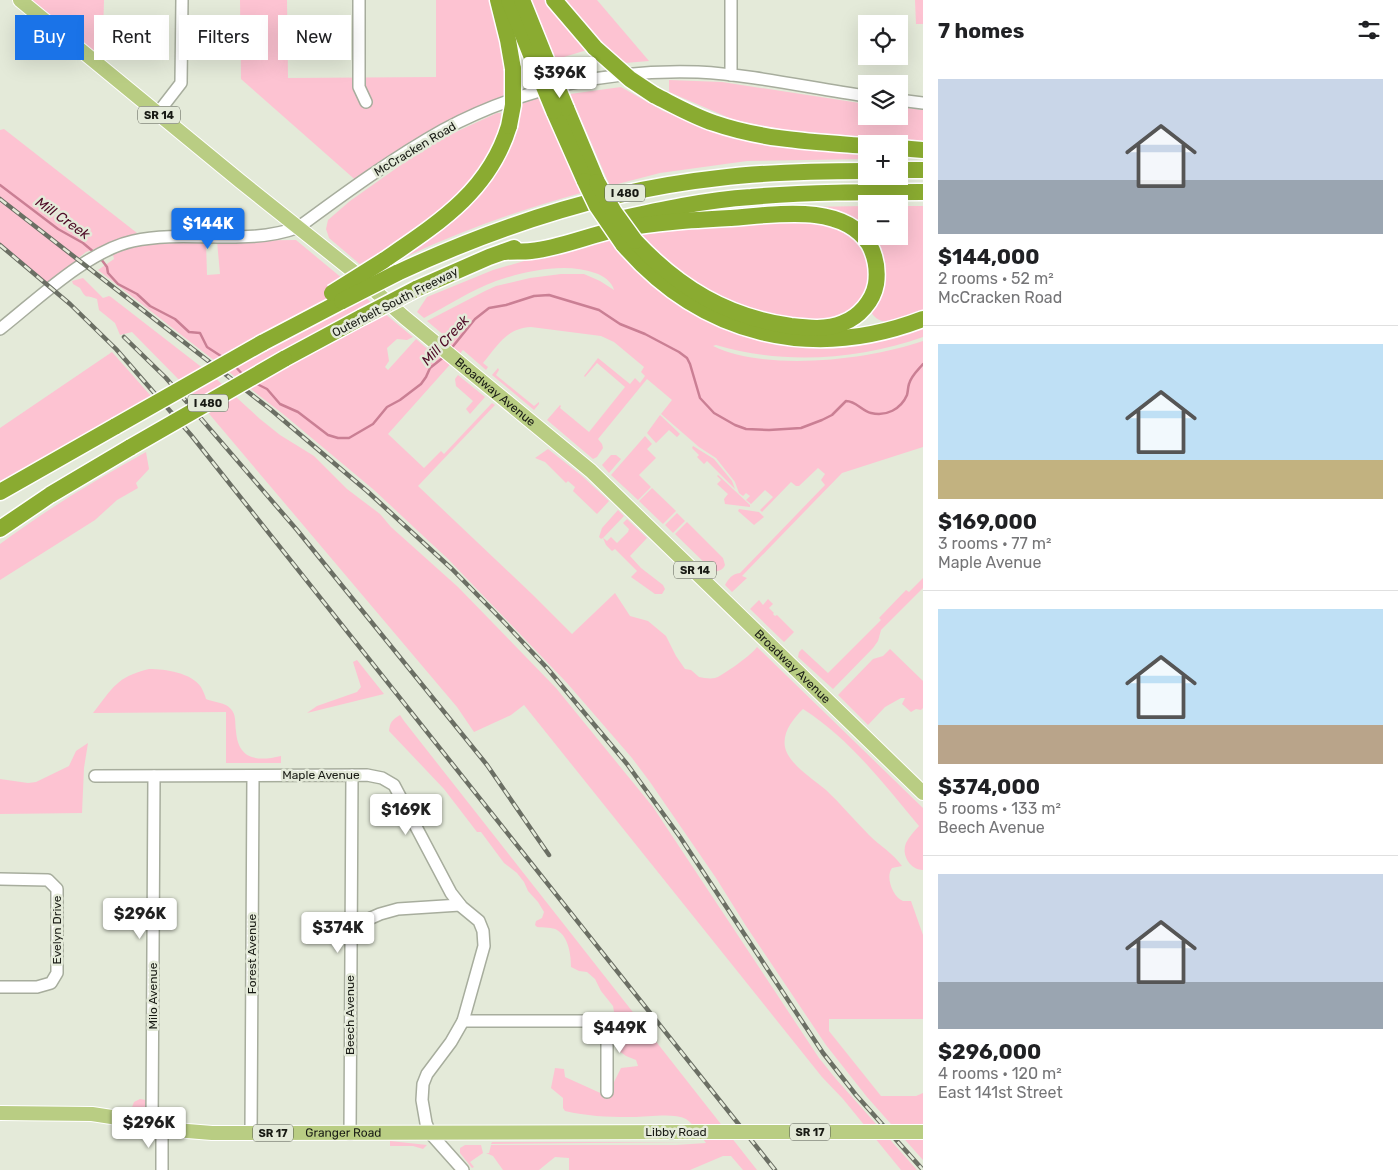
<!DOCTYPE html>
<meta charset="utf-8">
<style>
:root{--surface:#fff;--page:#f6f6f6;--text:#202124;--muted:#757577;--line:#e0e0e0;--accent:#1a73e8}
body{margin:0;font-family:Rubik,sans-serif;background:var(--page);color:var(--text);height:100vh;display:flex;flex-direction:column;font-size:19px;white-space:nowrap}
*{box-sizing:border-box;margin:0}
p{font-size:16px;color:var(--muted)}
.icon{flex:none;width:28px;height:28px;fill:none;stroke:currentColor;stroke-width:2;stroke-linecap:round;stroke-linejoin:round}
.map{position:relative;flex:1;overflow:hidden}
.drawer{display:flex;flex-direction:column;background:var(--surface);width:475px}
.drawer>*{flex:none}
.banner{position:absolute;left:15px;top:15px;width:475px;height:45px;display:flex;gap:10px}
.buttons{position:absolute;left:858px;top:15px;display:grid;gap:10px}
.buttons a{display:grid;place-items:center;width:50px;height:50px;border-radius:0px;background:var(--surface);box-shadow:0 5px 20px #0002;font-size:25px}
.price{position:absolute;translate:-50% -42px;padding:0 11px;border-radius:5px;background:#fff;color:#222;font-size:16px;line-height:32px;filter:drop-shadow(0 1px 2px #0008)}
.price::after{content:'';position:absolute;left:50%;top:30px;width:15px;height:11px;margin-left:-8px;background:inherit;clip-path:polygon(0 0,100% 0,50% 100%)}
.price.on{background:var(--accent);color:#fff}
ul{padding:0;list-style:none}
li{display:grid;align-content:center;gap:10px;height:265px;padding:0 15px}
li+li{border-top:1px solid var(--line)}
li span{display:grid;place-items:center;height:155px;border-radius:0px;color:#555}
li>.icon{margin-inline-start:auto}
span .icon{width:90px;height:90px;fill:#fffc;stroke-width:1}
li b{font-size:21px}
h2{display:flex;justify-content:space-between;align-items:center;height:60px;padding:0 15px;font-size:21px}
.chip{padding:0 18px;border-radius:0px;background:var(--surface);box-shadow:0 5px 20px #0002;font-size:18px;line-height:45px}
.chip.on{background:var(--accent);color:#fff}
main{display:flex;flex:1;min-height:0}
.map>svg:first-child{display:block}
</style>
<main>
<div class="map">
<svg width="923" height="1170" viewBox="0 0 923 1170">
<rect width="100%" height="100%" fill="#e4ead9"/>
<g fill="#fdc3d2">
<path d="M26,0H104L102,68Z"/>
<path d="M240,0H287L288,78L436,77V0H497L514,89L496,106L360,184L241,79Z"/>
<path d="M527,0H547L587,50L554,60Z"/>
<path d="M564,0H597L649,61L625,63L592,35Z"/>
<path d="M915,0H923V24H916Z"/>
<path d="M669,80L722,82L866,104V116H899V107L923,110V142L785,130L734,120L669,92Z"/>
<path d="M621,87L663,111L731,137L838,151L866,153V159L747,161L660,173L610,186L570,94Z"/>
<path d="M539,98L581,193C515,211 452,234 391,264L470,200L518,105Z"/>
<path d="M497,113H501L500,131L479,173L441,213L362,266L329,238L326,229L328,220L350,201L415,155L447,136Z"/>
<path d="M4,129L137,233L86,252L77,259L82,264L51,287L0,245V130Z"/>
<path d="M866,206V233L802,207Z"/>
<path d="M899,206H923V312C906,317 882,331 871,312L869,236H899Z"/>
<path d="M815,221L842,229L862,245L870,261L869,287L858,305L832,321L780,318L734,305L676,272L636,232L769,222Z"/>
<path d="M607,237C682,338 806,375 923,328V337C858,360 782,365 716,345L713,346C767,372 868,360 923,341V447L842,473L742,576L747,578L732,592L725,585C729,578 732,574 740,573L825,485L821,480L825,474L818,468L799,486H796L791,482L762,512L760,510L773,497L765,490L751,504L746,500L750,496L746,493L743,496L739,493L735,482L716,458L699,447L661,414L672,400L647,379L598,439L602,444L603,448L597,457L593,459L547,420L560,405L561,406L560,408L589,432L625,387L597,363L585,377L584,376L598,358L630,384L635,378L640,383L645,376L641,372L644,367L614,342L601,336L531,327C507,328 498,345 483,363L488,367L486,370L463,350L388,434L424,468L441,451L444,454L492,403L495,405L418,486L534,596L572,634L615,593L630,616L648,621L666,636L676,656L685,669L691,670L699,677C704,678 710,679 715,678C721,677 754,653 757,647L923,808V870C910,870 901,855 906,843C909,837 914,831 919,826C884,784 849,738 803,709C792,720 779,736 787,753C795,768 813,779 826,790C841,804 854,820 869,835C880,846 893,853 902,866L892,868C885,877 893,897 903,901C905,901 909,901 911,901L923,935V1019H829V1031L881,1096H916L923,1093V1160L867,1097L826,1045L746,926L716,878L650,782L632,758L567,683L448,559L374,490L283,414L98,270L114,259L113,255C142,241 174,243 206,242L207,275L220,274L217,241L296,240L413,337L407,340L397,339L387,348L389,361L385,367L388,370L416,339L431,352L446,337L427,321L485,291L496,286L530,278L561,274H584L600,281L614,290C612,282 603,275 595,273C566,262 525,271 496,281C471,290 447,306 424,318L417,312L427,297L493,270Z"/>
<path d="M83,278L103,298L109,296L111,297L213,376L260,419L280,435L314,456L347,489L380,514L391,527L458,587L556,688L653,807L819,1058L836,1079L917,1170H901L843,1099L822,1077L524,705L511,715L474,732L457,707L189,390L132,332L120,335L115,323L99,310L97,299C86,294 87,301 80,288L73,284L72,281Z"/>
<path d="M112,352L158,404L0,492V428Z"/>
<path d="M498,368L499,370L496,375L534,406L539,402V404L534,410L492,375Z"/>
<path d="M458,375L485,397L470,414L466,409L473,401L456,386L455,379Z"/>
<path d="M660,415L680,434L677,437L669,430L656,443L647,433Z"/>
<path d="M645,436L652,444L647,449L656,458L639,475L651,487L638,500L611,475Z"/>
<path d="M693,446L714,459L732,481L735,489L707,461L704,464L697,457L699,455L692,448Z"/>
<path d="M548,449L581,475L609,501L597,514L573,491L575,487L568,481L566,483L545,462L535,458Z"/>
<path d="M146,452L149,469L136,483L138,488L117,500L95,520L0,580V544C46,510 95,480 146,452Z"/>
<path d="M611,455H616L621,459L609,473L602,465Z"/>
<path d="M718,475L750,505V507L725,504L724,499L728,494L717,484L721,480L717,476Z"/>
<path d="M652,488L676,511L663,524L639,501Z"/>
<path d="M739,509L759,512L764,517L754,525L738,511Z"/>
<path d="M618,510L624,516L603,538L607,541L611,537L617,543L628,532L629,529L623,523L627,519L647,538L630,556L641,568L663,585L665,589L662,594H655L631,577L637,571L615,549L612,551L606,545L603,538L601,539L599,537L602,528Z"/>
<path d="M677,513L685,521L673,533L665,525Z"/>
<path d="M687,522L723,558L725,565C723,570 718,572 713,571L675,534Z"/>
<path d="M923,578V588L881,630L878,641L873,648L833,689L798,657L799,652L802,649L828,673L881,620L879,618L906,590L909,592Z"/>
<path d="M768,599L773,604L769,608L774,613L773,614L775,616L777,615L794,632L784,642L750,609L759,600L763,605Z"/>
<path d="M890,649L923,681V708L921,710L916,709L911,712L902,704L905,698H901L885,707L868,725L838,695L839,694L873,659L883,656Z"/>
<path d="M357,660L384,694L307,713L317,706L357,692L361,687L353,662Z"/>
<path d="M149,669C165,669 192,673 201,687C203,691 205,695 206,699C215,703 228,702 233,712C236,717 235,725 236,731C238,759 256,762 281,756V763H226V712L93,713C113,688 116,677 149,669Z"/>
<path d="M400,715L404,721L757,1170H743L731,1156H723L690,1170H569V1158L555,1157L539,1170H503L493,1156L486,1153H489L491,1145H676L706,1143C701,1136 694,1124 686,1119C672,1112 644,1118 628,1117C607,1117 586,1116 565,1111L563,1108V1098L551,1088L555,1068L564,1069L565,1077L607,1096L613,1094L614,1082L621,1068L638,1066L636,1060L626,1056L619,1051L618,1046L622,1027L614,1012L613,1006L601,991L595,979L587,972L579,971L571,967C571,956 569,937 557,930C553,927 543,928 537,927L535,925L536,921L542,918L544,912L538,902L528,891L524,882L517,873L504,863L481,832H477L444,789L389,731C390,722 392,720 400,715Z"/>
<path d="M88,743L84,768L82,813L0,814V779L28,783L36,782L69,766L76,751Z"/>
<path d="M140,1099L146,1100L145,1112L143,1114L131,1110L134,1102Z"/>
<path d="M390,1141L427,1145L423,1149L413,1146H390Z"/>
<path d="M492,1142H697L491,1144Z"/>
<path d="M465,1145H481L483,1153L470,1162L474,1167L472,1168L460,1153V1148Z"/>
</g>
<g fill="none" stroke-linecap="round" stroke-linejoin="round">
<g stroke="#ca7f94" stroke-width="2.5">
<path d="M0,185L58,229L83,243L95,253"/>
<path d="M101,259L107,267L108,273L118,284L137,294L150,306L175,319L189,332L200,333L207,347L224,358"/>
<path d="M450,350L475,319L489,308L506,305L534,296L549,295L599,310L620,324L645,334L679,352L687,358L690,364L700,398L714,413L735,425L746,429L769,430L801,428L822,420L832,415L846,401C856,401 862,411 871,413C886,417 901,409 907,395C908,391 908,387 909,384C911,376 918,370 923,364"/>
<path d="M234,365L244,376"/>
<path d="M255,383L267,389L280,404L298,412L328,435L338,438H349L373,424L387,407L400,400L421,384L426,377L430,368L445,356"/>
</g>
<defs>
<g id="minor">
<path d="M359,0V87L366,102"/>
<path d="M731,0V75"/>
<path d="M899,100L923,103"/>
<path d="M157,114L181,83L182,0"/>
<path d="M0,329C37,300 87,251 133,241C187,229 246,247 299,227C345,193 393,158 443,130C521,88 610,69 698,72C754,75 810,88 866,96"/>
<path d="M95,776L367,775L382,778L394,785L451,893L462,907L479,921L483,931L484,946L463,1021L451,1042L427,1074L423,1084L422,1100L426,1123L430,1133L463,1170"/>
<path d="M0,879L48,880L57,889V973L51,983L37,987H0"/>
<path d="M351,927L380,914L398,909L460,905"/>
<path d="M463,1021H605L607,1025V1092"/>
<path d="M152,1126L154,776"/>
<path d="M251,1133L253,776"/>
<path d="M350,1134L352,775"/>
<path d="M162,1170V1128"/>
</g>
<g id="major">
<path id="s1" d="M20,0L240,181L354,272L404,317L591,471L923,793"/>
<path id="s2" d="M0,1113L92,1114L118,1118L175,1130L212,1133L698,1132"/>
</g>
<g id="highway">
<path d="M498,0L508,40L513,69"/>
<path d="M509,0L535,65"/>
<path d="M522,0L547,62"/>
<path d="M554,0L595,48"/>
<path d="M654,95C674,105 693,116 714,123C763,140 815,142 866,146"/>
<path d="M566,108L597,182"/>
<path d="M554,111L585,181"/>
<path d="M899,148L923,150"/>
<path d="M899,170H923"/>
<path d="M615,220C660,210 705,200 751,197C808,192 866,192 923,192"/>
<path d="M623,244C701,335 811,362 923,319"/>
<path d="M504,252C513,251 522,252 531,251C560,248 589,235 619,229C656,222 694,220 731,218C773,215 842,202 869,244C876,257 878,270 876,284C873,301 859,317 843,323C827,330 808,328 791,326C727,317 679,288 635,241"/>
<path d="M383,261C437,224 489,192 509,126"/>
<path d="M397,273C500,225 606,190 719,178C768,172 817,171 866,171"/>
<path d="M416,289L489,257L514,248"/>
<path d="M262,343L342,301"/>
<path d="M284,359L362,317"/>
<path d="M0,492L116,426"/>
<path d="M0,529L50,495L131,447"/>
</g>
</defs>
<use href="#minor" stroke="#a7ad9d" stroke-width="14"/>
<use href="#major" stroke="#fff" stroke-width="16"/>
<use href="#highway" stroke="#fff" stroke-width="19"/>
<use href="#minor" stroke="#fff" stroke-width="11"/>
<use href="#major" stroke="#b9cd83" stroke-width="14"/>
<use href="#highway" stroke="#8aab31" stroke-width="16"/>
<defs>
<g id="rail">
<path d="M0,199L270,409L367,491L452,569L501,619L547,668L627,764L680,837L823,1053L856,1095L923,1170"/>
<path d="M0,245L70,304L116,349L191,435L775,1170"/>
<path d="M124,337L166,378L297,530L487,765L549,855"/>
</g>
</defs>
<use href="#rail" stroke="#6b6f64" stroke-width="4.5"/>
<use href="#rail" stroke="#e4ead9" stroke-width="2.5" stroke-dasharray="8" stroke-linecap="butt"/>
<defs>
<path id="major-bridge" d="M698,1132H923"/>
<g id="highway-bridge">
<path d="M595,48L630,79L654,95"/>
<path d="M547,62L566,108"/>
<path d="M535,65L554,111"/>
<path d="M509,126L513,105V69"/>
<path d="M585,181L597,206L623,244"/>
<path d="M597,182L614,212L635,241"/>
<path d="M332,293L383,261"/>
<path d="M342,301L397,273"/>
<path d="M362,317L416,289"/>
<path d="M116,426L262,343"/>
<path d="M131,447L284,359"/>
</g>
</defs>
<use href="#major-bridge" stroke="#fff" stroke-width="16" stroke-linecap="butt"/>
<use href="#highway-bridge" stroke="#fff" stroke-width="19" stroke-linecap="butt"/>
<use href="#major-bridge" stroke="#b9cd83" stroke-width="14"/>
<use href="#highway-bridge" stroke="#8aab31" stroke-width="16"/>
</g>
<g text-anchor="middle" stroke-width="5" stroke-linejoin="round" paint-order="stroke">
<g fill="#e4ead9" stroke="#55584f" stroke-width="1">
<rect x="138" y="106.5" width="42" height="17" rx="4"/>
<rect x="605" y="184.5" width="40" height="17" rx="4"/>
<rect x="188" y="394.5" width="40" height="17" rx="4"/>
<rect x="674" y="561.5" width="42" height="17" rx="4"/>
<rect x="790" y="1123.5" width="40" height="17" rx="4"/>
<rect x="253" y="1124.5" width="40" height="17" rx="4"/>
</g>
<g font-size="11" font-weight="bold" fill="#181a14">
<text x="159" y="119">SR 14</text>
<text x="625" y="197">I 480</text>
<text x="208" y="407">I 480</text>
<text x="695" y="574">SR 14</text>
<text x="810" y="1136">SR 17</text>
<text x="273" y="1137">SR 17</text>
</g>
<g font-size="12" fill="#181a14" stroke="#e4ead9">
<text transform="translate(415 149) rotate(-31)" y="4">McCracken Road</text>
<text transform="translate(395 302) rotate(-27)" y="4">Outerbelt South Freeway</text>
<text dy="4" stroke="none"><textPath href="#s1" startOffset="616">Broadway Avenue</textPath></text>
<text dy="4" stroke="none"><textPath href="#s1" startOffset="1021">Broadway Avenue</textPath></text>
<text x="321" y="779">Maple Avenue</text>
<text transform="translate(57 930) rotate(-90)" y="4">Evelyn Drive</text>
<text transform="translate(252 954) rotate(-90)" y="4">Forest Avenue</text>
<text transform="translate(153 996) rotate(-90)" y="4">Milo Avenue</text>
<text transform="translate(350 1015) rotate(-90)" y="4">Beech Avenue</text>
<text x="676" y="1136">Libby Road</text>
<text dy="4" stroke="none"><textPath href="#s2" startOffset="345">Granger Road</textPath></text>
</g>
<g font-size="14" font-style="italic" fill="#4e0a26" stroke="#e4ead9">
<text transform="translate(63 218) rotate(35)" y="5">Mill Creek</text>
<text transform="translate(445 340) rotate(-47)" y="5">Mill Creek</text>
</g>
</g>
</svg>
<div class="buttons">
<a><svg class="icon" aria-label="locate" viewBox="0 0 24 24"><circle cx="12" cy="12" r="6"/><path d="M12 2v4M12 18v4M2 12h4M18 12h4"/></svg></a>
<a><svg class="icon" aria-label="layers" viewBox="0 0 24 24"><path d="M12 4l9 5-9 5-9-5zM3 14l9 5 9-5"/></svg></a>
<a>+</a>
<a>−</a>
</div>
<b class="price" style="left:560px;top:99px">$396K</b>
<b class="price on" style="left:208px;top:250px">$144K</b>
<b class="price" style="left:406px;top:836px">$169K</b>
<b class="price" style="left:140px;top:940px">$296K</b>
<b class="price" style="left:338px;top:954px">$374K</b>
<b class="price" style="left:620px;top:1054px">$449K</b>
<b class="price" style="left:149px;top:1149px">$296K</b>
<div class="banner">
<a class="chip on">Buy</a>
<a class="chip">Rent</a>
<a class="chip">Filters</a>
<a class="chip">New</a>
</div>
</div>
<section class="drawer">
<h2>7 homes<svg class="icon" aria-label="filters" viewBox="0 0 24 24"><path d="M4 7h16M4 17h16"/><circle cx="9" cy="7" r="2"/><circle cx="15" cy="17" r="2"/></svg></h2>
<ul>
<li><span style="background:linear-gradient(#c9d6e8 65%,#9aa5b1 0)"><svg class="icon" aria-label="home" viewBox="0 0 24 24"><path d="M3 11l9-7 9 7M6 9v11h12V9"/></svg></span><div><b>$144,000</b><p>2 rooms · 52 m²</p><p>McCracken Road</p></div></li>
<li><span style="background:linear-gradient(#bfe0f5 75%,#c2b280 0)"><svg class="icon" aria-label="home" viewBox="0 0 24 24"><path d="M3 11l9-7 9 7M6 9v11h12V9"/></svg></span><div><b>$169,000</b><p>3 rooms · 77 m²</p><p>Maple Avenue</p></div></li>
<li><span style="background:linear-gradient(#bfe0f5 75%,#b9a48a 0)"><svg class="icon" aria-label="home" viewBox="0 0 24 24"><path d="M3 11l9-7 9 7M6 9v11h12V9"/></svg></span><div><b>$374,000</b><p>5 rooms · 133 m²</p><p>Beech Avenue</p></div></li>
<li><span style="background:linear-gradient(#c9d6e8 70%,#9aa5b1 0)"><svg class="icon" aria-label="home" viewBox="0 0 24 24"><path d="M3 11l9-7 9 7M6 9v11h12V9"/></svg></span><div><b>$296,000</b><p>4 rooms · 120 m²</p><p>East 141st Street</p></div></li>
</ul>
</section>
</main>
